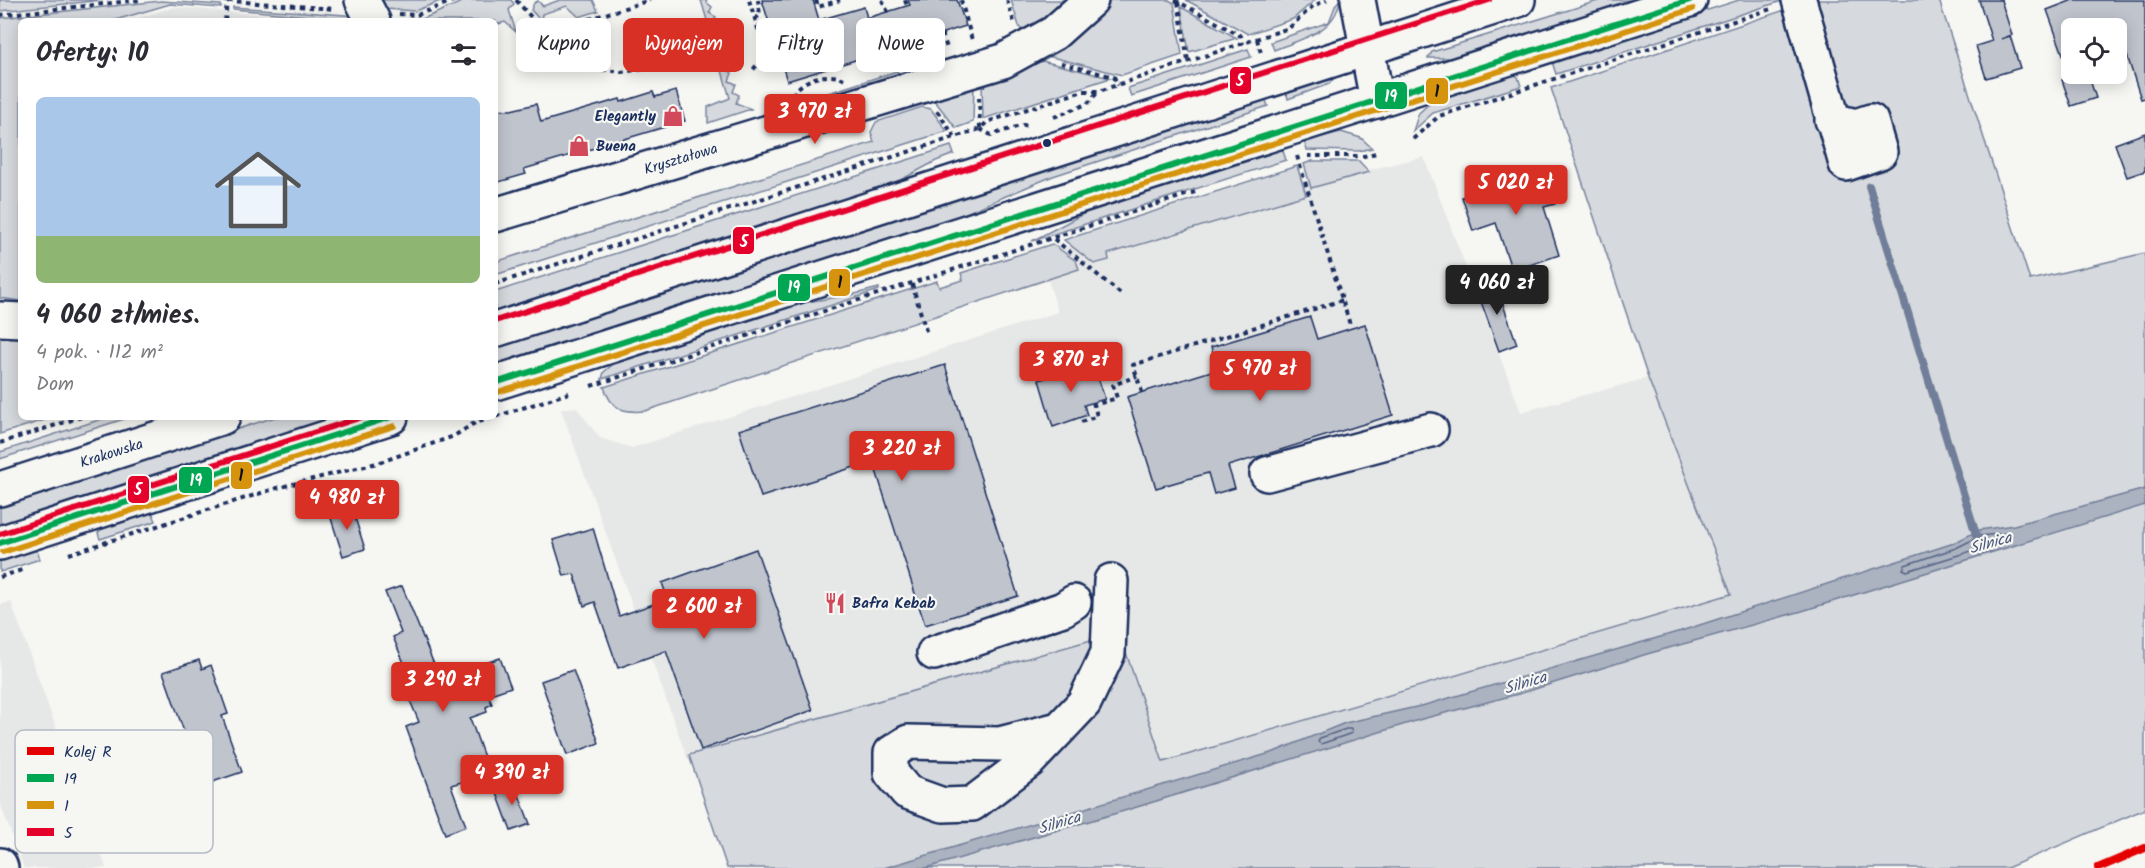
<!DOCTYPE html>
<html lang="pl">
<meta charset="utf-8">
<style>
:root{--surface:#fff;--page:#f7f7f7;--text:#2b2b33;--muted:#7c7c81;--line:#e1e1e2;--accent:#d93025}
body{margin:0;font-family:Kalam,sans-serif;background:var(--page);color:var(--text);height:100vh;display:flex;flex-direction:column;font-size:22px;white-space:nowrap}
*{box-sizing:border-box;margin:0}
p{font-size:20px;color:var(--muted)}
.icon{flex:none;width:33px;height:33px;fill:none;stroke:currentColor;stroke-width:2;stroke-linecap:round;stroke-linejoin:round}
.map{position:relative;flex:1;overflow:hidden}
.panel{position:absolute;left:18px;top:18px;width:480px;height:402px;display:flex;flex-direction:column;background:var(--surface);border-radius:9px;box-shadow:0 3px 15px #0003}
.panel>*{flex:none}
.hud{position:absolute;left:516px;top:18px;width:570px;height:54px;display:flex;gap:12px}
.fabs{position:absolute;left:2061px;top:18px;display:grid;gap:12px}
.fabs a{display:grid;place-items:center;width:66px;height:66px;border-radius:9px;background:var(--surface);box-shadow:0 3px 15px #0003;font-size:30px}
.price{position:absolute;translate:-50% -51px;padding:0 14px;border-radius:6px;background:var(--accent);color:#fff;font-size:20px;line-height:39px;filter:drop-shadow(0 2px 3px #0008)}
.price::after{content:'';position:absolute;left:50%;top:36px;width:18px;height:14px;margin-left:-9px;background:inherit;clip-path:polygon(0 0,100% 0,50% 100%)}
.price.current{background:#222;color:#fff}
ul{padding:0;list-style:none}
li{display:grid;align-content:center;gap:12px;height:318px;padding:0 18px}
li+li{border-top:2px solid var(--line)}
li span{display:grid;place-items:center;height:186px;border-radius:9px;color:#555}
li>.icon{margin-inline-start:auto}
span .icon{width:108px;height:108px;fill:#fffc;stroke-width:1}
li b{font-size:26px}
h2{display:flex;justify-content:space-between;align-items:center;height:72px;padding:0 18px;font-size:26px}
.chip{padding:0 21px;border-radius:9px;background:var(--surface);box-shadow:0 3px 15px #0003;font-size:21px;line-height:54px}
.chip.current{background:var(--accent);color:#fff}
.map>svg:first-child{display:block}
</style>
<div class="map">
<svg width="2145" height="868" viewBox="0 0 2145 868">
<rect width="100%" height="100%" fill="#f6f6f2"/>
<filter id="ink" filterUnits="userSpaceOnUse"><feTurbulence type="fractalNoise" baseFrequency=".0167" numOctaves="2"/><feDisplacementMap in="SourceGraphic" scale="12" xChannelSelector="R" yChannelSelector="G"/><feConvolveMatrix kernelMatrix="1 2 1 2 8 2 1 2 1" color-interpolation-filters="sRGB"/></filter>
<g filter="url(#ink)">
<g fill="#e6e7e7">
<path d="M174,7L274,16L343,21H129Z"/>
<path d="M1424,157L1521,412L1648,378L1731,594L1162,762L1119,632L688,760L561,409L576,407L600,438L632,448L1058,312L1048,280L948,312L939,288L1146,221Z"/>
<path d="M11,602L106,868H24L0,803V605Z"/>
</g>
<g fill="#d6d9dd" stroke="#78849e" stroke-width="1.5">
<path d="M0,0H103L0,11Z"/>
<path d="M380,0H443L415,11L385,9Z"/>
<path d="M466,0H511L514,4L509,10L516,32L505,22L495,25V21H418Z"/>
<path d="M560,0H593L598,11L579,17L567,6L542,14L541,21L531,10L534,3L538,1L543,6Z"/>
<path d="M701,0H707L706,2L712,7L709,13L716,17L713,24L719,28L715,36L723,40L719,46L726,51L723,58L730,62L726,69L732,73L729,81L736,84L733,92L739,95L736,103L751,109L708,123V107L730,98Z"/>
<path d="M1011,0H1074L1024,35L1019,26Z"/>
<path d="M1105,0H1169L1174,3L1182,55L1122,75L1044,55Z"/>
<path d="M1186,0H1315L1293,19L1248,34Z"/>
<path d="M1340,0C1335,33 1301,39 1274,50L1271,42L1329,22L1336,4Z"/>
<path d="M1601,0H1638L1451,58H1428L1432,52Z"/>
<path d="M1739,0H1785L1556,74L1553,65L1555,59Z"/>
<path d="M1814,0H1939L2030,280L2145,253V809L2007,868H727L689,755L1119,632L1163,762L1731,594L1648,378L1551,88L1794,7L1843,173L1889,159L1842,115Z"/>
<path d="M161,1L221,5V8L170,4L112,21H21V301L0,298V18Z"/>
<path d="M233,7L359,16L361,21L233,9Z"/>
<path d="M1181,7L1237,38L1189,52Z"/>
<path d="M1248,49L1251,57L1131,96L1128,88Z"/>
<path d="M1042,61L1110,78L983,119L982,85Z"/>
<path d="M897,71L900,80L801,110L790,105Z"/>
<path d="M1512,73L1518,77L1521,86L1433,113L1413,131L1419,113L1433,100Z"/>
<path d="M1328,78L1333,80L1329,84L1288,99L1286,91Z"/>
<path d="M974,83L973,122L956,128L931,96Z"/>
<path d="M1265,98L1268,106L1053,176L947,221L495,367V347Z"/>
<path d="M922,107L931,109L947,131L495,275V262L874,142L871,132L876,122Z"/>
<path d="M1341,132L1361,138L1372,148L1359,151L1307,150L1304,141Z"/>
<path d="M951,146L954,154L936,161L895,183L495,313V292Z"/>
<path d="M1282,148L1286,160L1032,241L1100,205Z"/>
<path d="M1312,161H1359L1369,172L1311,188L1304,164Z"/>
<path d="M1297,166L1306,195L1108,254L1109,260L1094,264L1064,240Z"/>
<path d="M1052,244L1076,261L1079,269L645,411C622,413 611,409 604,387L937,281L939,287L963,280L961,273Z"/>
<path d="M879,288V290L602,379L604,372L619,359L794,304L851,295Z"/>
<path d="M0,331L21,333V417H54L0,434Z"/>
<path d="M108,417H130L0,459V452Z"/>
<path d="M275,417H338L0,525V505Z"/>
<path d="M149,511L152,512L156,521L100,539L98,533L103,525Z"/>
<path d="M31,548L37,551L40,559L0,572V558Z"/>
</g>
<path fill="#abb2c0" stroke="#717e99" stroke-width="1.5" d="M2145,489V505L1802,611L1647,654L1522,693L1422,719L1124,811L926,868H884L1274,752L1345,723L1425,705L1681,631L1954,543L1979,530L2014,525Z"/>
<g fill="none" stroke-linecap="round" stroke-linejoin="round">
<g stroke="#556385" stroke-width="1.5">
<path d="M2009,533L2012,535L2010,539L1907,571L1903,569L1905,565L1956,548L1980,536Z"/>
<path d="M1346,729H1351L1352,733L1321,744L1318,742L1320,738Z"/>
</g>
<path stroke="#717e99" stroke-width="8" d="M1869,186L1978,541"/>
</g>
<g fill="#c0c4cd" stroke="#1b2f5e" stroke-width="1.5">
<path d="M762,0H813L819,20L864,7L867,18L910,5L908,0H957L966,26L787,81Z"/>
<path d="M1979,0H2001L2012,35L2001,39L2010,36L2020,68L1986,78L1976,46L1992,41Z"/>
<path d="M2073,0H2145V98L2141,99L2121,37L2116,39V28H2072V71H2069L2047,10Z"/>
<path d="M2081,74H2088L2096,98L2071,106L2062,80Z"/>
<path d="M676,91L685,121L524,169L526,174L495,183V109L511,110L536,104L541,122L620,99L621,102L653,92L655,97Z"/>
<path d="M2145,133V171L2127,177L2115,144Z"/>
<path d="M1544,169L1555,204L1544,207L1559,255L1512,271L1496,223L1473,231L1462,197L1478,192L1476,186L1523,170L1525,176Z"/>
<path d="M1495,282L1517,344L1499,351L1476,288Z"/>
<path d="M1310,317L1317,339L1365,324L1393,415L1228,466L1235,488L1214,494L1208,473L1156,488L1127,397L1218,369L1211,347Z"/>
<path d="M1093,362L1105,399L1084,405L1087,415L1053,427L1039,380Z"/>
<path d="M945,365L1018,596L925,625L873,461L761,497L739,430Z"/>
<path d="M351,505L365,549L343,556L329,512Z"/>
<path d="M593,528L619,616L668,599L662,583L756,549L813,710L701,750L666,651L618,668L595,602L584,606L574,574L564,576L553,540Z"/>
<path d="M402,586L440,679L500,658L511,687L488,695L492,704L486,707L487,712L470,718L490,774L451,785L466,826L445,834L406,727L419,722L396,667L404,663L393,637L401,633L385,592Z"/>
<path d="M199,660L202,669L211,665L228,714L222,716L242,772L174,795L180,811L151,821L131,763L188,743L163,672Z"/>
<path d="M573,670L599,743L567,755L541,681Z"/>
<path d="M514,782L530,824L511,831L495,788Z"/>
</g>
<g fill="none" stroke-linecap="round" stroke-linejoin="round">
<defs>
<g id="minor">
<path d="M362,0L373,21"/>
<path d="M1358,0L1377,101"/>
<path d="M1799,0L1846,164L1880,152L1871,121L1856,126L1832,120"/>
<path id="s1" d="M495,215L1003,61L1054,33L1091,0"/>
<path d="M0,319L21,320"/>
<path d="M1267,474L1431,430"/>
<path d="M934,653L1063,609L1074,602"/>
<path d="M1059,729L1000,744L908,742L891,753V773L907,792L943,805L972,804L1030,760L1084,703L1108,653L1111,581"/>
<path d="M0,865L1,868"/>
</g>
<g id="major">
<path d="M495,330L1518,0"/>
<path d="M495,383L1690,0"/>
<path id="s2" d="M0,489L223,417"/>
<path d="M0,543L391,417"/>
</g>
</defs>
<use href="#minor" stroke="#1b2f5e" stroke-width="38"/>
<use href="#major" stroke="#1b2f5e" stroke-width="38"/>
<g stroke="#1b2f5e" stroke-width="4" stroke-dasharray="4.5 4.5" stroke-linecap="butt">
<path d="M219,0L335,9"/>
<path d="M516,0L545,33L650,0"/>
<path d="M749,0L766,54L752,71"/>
<path d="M816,0L818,7L840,0"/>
<path d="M882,0L888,12"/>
<path d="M905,0L907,6"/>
<path d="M961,0L972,40"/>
<path d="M1007,0L1014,22"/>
<path d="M1175,0L1241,36L1243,44"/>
<path d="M1178,2L1188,61"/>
<path d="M399,14L417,15L455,0"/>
<path d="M0,15L140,0"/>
<path d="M755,19L760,15L758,0"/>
<path d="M225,21L227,1"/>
<path d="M942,34L947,48"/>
<path d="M1257,39L1261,53"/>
<path d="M762,42L774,38"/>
<path d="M899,47L903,60"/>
<path d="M868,56L873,71"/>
<path d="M540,61L621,72L652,68L681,59"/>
<path d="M1061,63L1114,77L1118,85"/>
<path d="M793,95C801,79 827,71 844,79"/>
<path d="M979,97L980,129"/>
<path d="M937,111L955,137"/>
<path d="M1054,117L1087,104L1098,92"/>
<path d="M980,129L991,135L1023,125L1030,126"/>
<path d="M1413,139L1439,116L1771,9"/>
<path d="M1297,156L1351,328"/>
<path d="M1308,156H1364L1376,153"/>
<path d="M1054,239L1122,295"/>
<path d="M495,284L955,137L980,129L987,122L1083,91H1099L1289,28L1313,6L1327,0"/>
<path d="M912,284L927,334"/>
<path d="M591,386L1195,192"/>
<path d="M1142,392L1133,365L1343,300"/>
<path d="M1093,403L1094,405L1117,398L1113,385L1137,376"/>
<path d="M1081,422L1097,416L1094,405"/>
<path d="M0,443L81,417"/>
<path d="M69,554L277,488L381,462L454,436L473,424L569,393"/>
<path d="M0,577L25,569"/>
</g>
<use href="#minor" stroke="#f6f6f2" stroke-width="33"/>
<use href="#major" stroke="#f6f6f2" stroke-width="33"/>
<defs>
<g id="bus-1">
<path d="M495,383L1690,0"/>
<path d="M0,543L391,417"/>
</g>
<g id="bus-2">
<path d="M498,392L1693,9"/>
<path d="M3,552L394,426"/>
</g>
<g id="bus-3">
<path d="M495,321L1489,0"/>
<path d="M0,534L362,417"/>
</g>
</defs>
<use href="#bus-1" stroke="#f6f6f2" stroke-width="10"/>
<use href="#bus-2" stroke="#f6f6f2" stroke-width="10"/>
<use href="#bus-3" stroke="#f6f6f2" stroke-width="10"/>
<use href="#bus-1" stroke="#00a651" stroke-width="6"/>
<use href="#bus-2" stroke="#d6940e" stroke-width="6"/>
<use href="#bus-3" stroke="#e4002b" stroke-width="6"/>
<defs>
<path id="rail-1" d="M2098,868L2145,848"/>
</defs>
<use href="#rail-1" stroke="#f6f6f2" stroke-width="12"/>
<use href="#rail-1" stroke="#e50000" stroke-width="8"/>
</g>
</g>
<defs>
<symbol id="shop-bare" viewBox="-9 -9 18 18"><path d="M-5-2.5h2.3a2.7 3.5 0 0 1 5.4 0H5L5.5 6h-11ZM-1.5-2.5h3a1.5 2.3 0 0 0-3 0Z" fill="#d1495b" stroke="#f6f6f2" stroke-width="2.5" paint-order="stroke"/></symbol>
<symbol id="restaurant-bare" viewBox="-9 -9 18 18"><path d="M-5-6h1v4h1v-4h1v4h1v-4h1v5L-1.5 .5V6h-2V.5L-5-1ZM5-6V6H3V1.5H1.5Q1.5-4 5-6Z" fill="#d1495b" stroke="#f6f6f2" stroke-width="2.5" paint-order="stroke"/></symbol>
</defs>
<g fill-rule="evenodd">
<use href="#shop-bare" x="658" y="101" width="30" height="30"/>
<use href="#shop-bare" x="564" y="131" width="30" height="30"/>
<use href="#restaurant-bare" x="820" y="588" width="30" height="30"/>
</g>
<circle fill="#1b2f5e" stroke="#f6f6f2" stroke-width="2" cx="1047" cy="143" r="5"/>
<g text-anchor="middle" stroke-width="4.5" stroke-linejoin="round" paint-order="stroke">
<g font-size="15" font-weight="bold" fill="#1b2f5e" stroke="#f6f6f2" text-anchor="start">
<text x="656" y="121" text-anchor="end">Elegantly</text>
<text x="596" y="151">Buena</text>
<text x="852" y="608">Bafra Kebab</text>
</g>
<g font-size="15" fill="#1b2f5e" stroke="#f6f6f2">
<text dy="5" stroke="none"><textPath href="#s1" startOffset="194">Kryształowa</textPath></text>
<text dy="5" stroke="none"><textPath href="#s2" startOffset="117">Krakowska</textPath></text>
</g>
<g font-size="16" font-style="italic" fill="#46567b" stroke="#f6f6f2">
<text transform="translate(1990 542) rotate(-16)" y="6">Silnica</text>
<text transform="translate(1525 682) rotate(-17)" y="6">Silnica</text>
<text transform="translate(1059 822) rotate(-17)" y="6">Silnica</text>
</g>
</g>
<rect x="15" y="730" width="198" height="123" rx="9" fill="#f6f6f2" stroke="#b4bac6" stroke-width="1.5"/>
<rect x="27" y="747" width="27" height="8" fill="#e50000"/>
<rect x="27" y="774" width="27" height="8" fill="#00a651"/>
<rect x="27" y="801" width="27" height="8" fill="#d6940e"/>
<rect x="27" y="828" width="27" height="8" fill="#e4002b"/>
<g font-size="16" fill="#1b2f5e">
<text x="64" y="757">Kolej R</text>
<text x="64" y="784">19</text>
<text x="64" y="811">1</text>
<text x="64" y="838">5</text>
</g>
<g stroke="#f6f6f2" stroke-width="2">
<rect x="1229" y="66" width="23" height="29" rx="6" fill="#e4002b"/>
<rect x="1425" y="77" width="24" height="28" rx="6" fill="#d6940e"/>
<rect x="1374" y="81" width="34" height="29" rx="6" fill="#00a651"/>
<rect x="732" y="226" width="23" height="29" rx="6" fill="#e4002b"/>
<rect x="828" y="268" width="23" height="29" rx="6" fill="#d6940e"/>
<rect x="777" y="273" width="34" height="29" rx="6" fill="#00a651"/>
<rect x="230" y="461" width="23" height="29" rx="6" fill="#d6940e"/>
<rect x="178" y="466" width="35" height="28" rx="6" fill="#00a651"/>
<rect x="127" y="475" width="23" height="29" rx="6" fill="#e4002b"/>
</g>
<g font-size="16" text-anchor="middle" font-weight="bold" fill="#fff">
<text x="1240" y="86">5</text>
<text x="1391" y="102">19</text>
<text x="744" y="247">5</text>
<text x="794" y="293">19</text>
<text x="196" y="486">19</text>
<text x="138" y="495">5</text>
</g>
<g font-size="16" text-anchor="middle" font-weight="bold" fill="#111">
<text x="1437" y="97">1</text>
<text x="840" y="288">1</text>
<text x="241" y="481">1</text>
</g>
</svg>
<div class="fabs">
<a><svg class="icon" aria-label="locate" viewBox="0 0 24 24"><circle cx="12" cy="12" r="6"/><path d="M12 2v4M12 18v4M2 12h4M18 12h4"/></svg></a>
</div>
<b class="price" style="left:815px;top:145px">3 970 zł</b>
<b class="price" style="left:1516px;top:216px">5 020 zł</b>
<b class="price current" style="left:1497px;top:316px">4 060 zł</b>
<b class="price" style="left:1071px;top:393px">3 870 zł</b>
<b class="price" style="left:1260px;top:402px">5 970 zł</b>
<b class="price" style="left:902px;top:482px">3 220 zł</b>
<b class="price" style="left:347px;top:531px">4 980 zł</b>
<b class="price" style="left:704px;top:640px">2 600 zł</b>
<b class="price" style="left:443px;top:713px">3 290 zł</b>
<b class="price" style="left:512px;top:806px">4 390 zł</b>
<div class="hud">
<a class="chip">Kupno</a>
<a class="chip current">Wynajem</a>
<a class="chip">Filtry</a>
<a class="chip">Nowe</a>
</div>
<section class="panel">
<h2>Oferty: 10<svg class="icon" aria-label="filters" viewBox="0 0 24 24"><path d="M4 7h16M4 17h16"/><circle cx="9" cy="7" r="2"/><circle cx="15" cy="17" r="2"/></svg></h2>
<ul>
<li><span style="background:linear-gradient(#a9c7e8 75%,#8fb573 0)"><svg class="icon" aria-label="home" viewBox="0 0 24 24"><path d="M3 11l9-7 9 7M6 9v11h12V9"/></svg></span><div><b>4 060 zł/mies.</b><p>4 pok. · 112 m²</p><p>Dom</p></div></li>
</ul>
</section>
</div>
